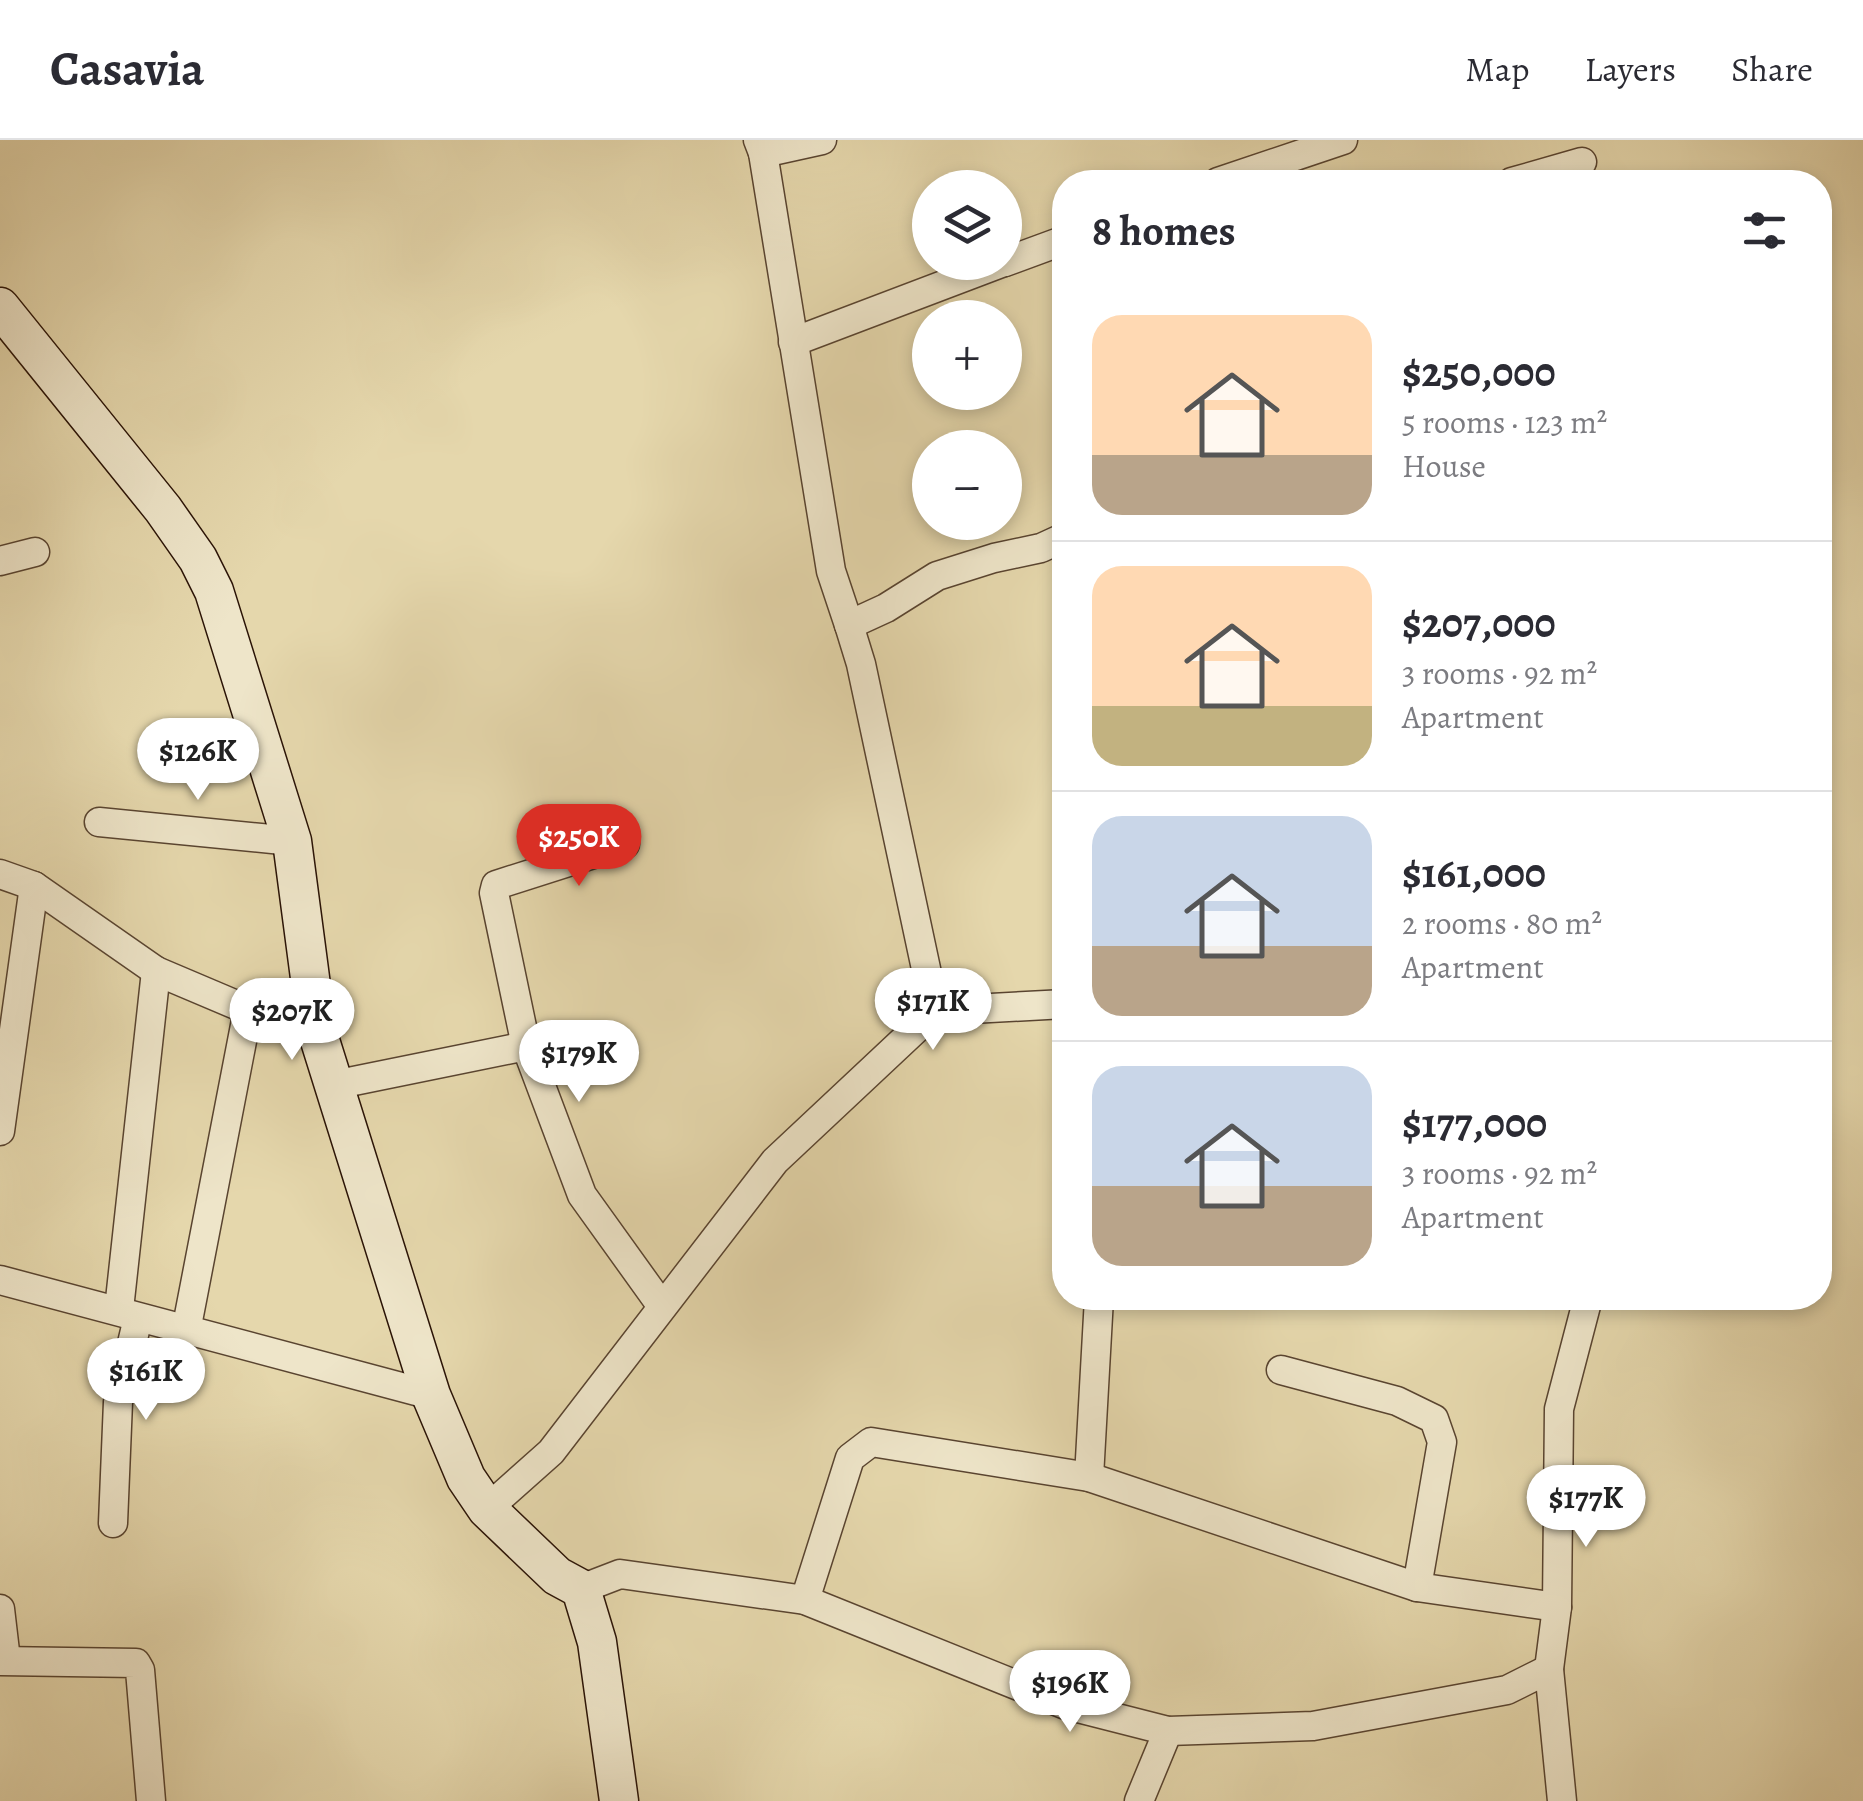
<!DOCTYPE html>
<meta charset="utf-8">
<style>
:root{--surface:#fff;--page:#f7f7f7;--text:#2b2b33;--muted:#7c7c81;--line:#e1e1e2;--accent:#d93025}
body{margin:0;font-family:Alegreya,serif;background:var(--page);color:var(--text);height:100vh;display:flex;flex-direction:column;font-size:38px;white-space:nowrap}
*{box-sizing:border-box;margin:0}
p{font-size:32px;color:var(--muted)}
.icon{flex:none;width:55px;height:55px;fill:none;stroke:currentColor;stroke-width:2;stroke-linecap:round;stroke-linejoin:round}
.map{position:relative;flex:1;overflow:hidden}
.details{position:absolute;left:1052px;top:30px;width:780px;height:1140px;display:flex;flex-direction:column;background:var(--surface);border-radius:40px;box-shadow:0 5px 15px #0003}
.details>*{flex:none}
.tools{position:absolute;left:912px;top:30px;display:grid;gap:20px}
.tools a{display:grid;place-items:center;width:110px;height:110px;border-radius:50%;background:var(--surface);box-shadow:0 5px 15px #0003;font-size:50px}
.price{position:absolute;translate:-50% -85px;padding:0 22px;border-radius:35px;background:#fff;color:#222;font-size:32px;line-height:65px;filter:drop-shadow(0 2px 5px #0008)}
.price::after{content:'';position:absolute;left:50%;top:60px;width:30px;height:22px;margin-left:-15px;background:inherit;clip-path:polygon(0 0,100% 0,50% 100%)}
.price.current{background:var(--accent);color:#fff}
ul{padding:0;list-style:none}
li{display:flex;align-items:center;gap:30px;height:250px;padding:0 40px}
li+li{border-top:2px solid var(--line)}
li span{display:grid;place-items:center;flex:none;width:280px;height:200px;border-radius:30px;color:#555}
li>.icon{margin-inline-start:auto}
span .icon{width:120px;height:120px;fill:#fffc;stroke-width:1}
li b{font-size:42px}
h2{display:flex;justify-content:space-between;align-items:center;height:120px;padding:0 40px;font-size:42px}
header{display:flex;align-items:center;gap:60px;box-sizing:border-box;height:140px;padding:0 50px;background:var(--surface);border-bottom:2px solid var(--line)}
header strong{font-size:48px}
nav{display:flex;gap:55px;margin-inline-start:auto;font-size:35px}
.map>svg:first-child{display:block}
</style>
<header>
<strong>Casavia</strong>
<nav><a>Map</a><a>Layers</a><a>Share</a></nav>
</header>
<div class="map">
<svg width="1863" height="1661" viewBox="0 0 1863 1661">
<rect width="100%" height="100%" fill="#e5d7ac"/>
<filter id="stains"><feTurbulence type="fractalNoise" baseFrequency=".002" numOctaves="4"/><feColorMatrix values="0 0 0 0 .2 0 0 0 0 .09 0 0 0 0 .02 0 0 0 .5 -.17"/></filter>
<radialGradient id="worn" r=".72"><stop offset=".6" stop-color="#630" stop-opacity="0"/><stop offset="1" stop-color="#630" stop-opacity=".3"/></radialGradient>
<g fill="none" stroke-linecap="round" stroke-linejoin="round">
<defs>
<g id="street">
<path d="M758,0L763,13L822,0"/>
<path d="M763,13L831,431L849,485"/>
<path d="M1218,42L1343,0"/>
<path d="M1512,42L1582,22"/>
<path d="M1005,122L1065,100"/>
<path d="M793,202L1004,122"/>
<path d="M0,421L35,412"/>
<path d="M99,682L292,701"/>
<path d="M625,704L496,745L494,753L526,906L582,1055L661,1165"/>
<path d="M0,734L34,746L156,831L248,870L317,891"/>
<path d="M935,871L1065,864"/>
<path d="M334,945L526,906"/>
<path d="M0,991L34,746"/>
<path d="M0,1140L431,1255"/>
<path d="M119,1169L156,831"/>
<path d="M186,1191L248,870"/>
<path d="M1281,1230L1397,1261L1434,1279L1442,1302L1417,1447"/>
<path d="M1089,1337L1099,1158"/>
<path d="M487,1369L551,1312L775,1021L935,871L861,524L849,485L886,468L937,436L994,418L1041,408L1065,397"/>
<path d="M113,1383L118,1262L138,1178"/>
<path d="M581,1449L620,1434L805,1460L1066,1565L1168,1591L1313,1586L1507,1550L1549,1529"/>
<path d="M805,1460L850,1318L871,1302L1089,1337L1417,1447L1557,1467"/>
<path d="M0,1469L6,1520"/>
<path d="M0,1521L136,1523L140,1530L151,1661"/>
<path d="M1139,1661L1168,1591"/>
<path d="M1562,1661L1549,1529L1557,1467L1559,1269L1588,1158"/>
</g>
<path id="secondary" d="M0,167L163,369L198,419L214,451L292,701L317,891L431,1255L466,1338L487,1369L557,1436L581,1449L597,1502L619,1661"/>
</defs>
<use href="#street" stroke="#594430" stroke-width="31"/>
<use href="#secondary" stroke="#2a1306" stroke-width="41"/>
<use href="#street" stroke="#eee5c9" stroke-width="28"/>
<use href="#secondary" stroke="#eee5c9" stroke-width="38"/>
</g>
<rect width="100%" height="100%" filter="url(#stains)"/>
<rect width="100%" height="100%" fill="url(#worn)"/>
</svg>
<div class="tools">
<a><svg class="icon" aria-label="layers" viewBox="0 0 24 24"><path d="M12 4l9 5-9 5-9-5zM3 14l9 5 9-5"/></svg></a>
<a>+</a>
<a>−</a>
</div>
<b class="price" style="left:198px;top:663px">$126K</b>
<b class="price current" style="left:579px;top:749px">$250K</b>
<b class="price" style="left:933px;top:913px">$171K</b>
<b class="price" style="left:292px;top:923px">$207K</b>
<b class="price" style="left:579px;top:965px">$179K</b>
<b class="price" style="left:146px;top:1283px">$161K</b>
<b class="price" style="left:1586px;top:1410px">$177K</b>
<b class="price" style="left:1070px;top:1595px">$196K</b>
<section class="details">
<h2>8 homes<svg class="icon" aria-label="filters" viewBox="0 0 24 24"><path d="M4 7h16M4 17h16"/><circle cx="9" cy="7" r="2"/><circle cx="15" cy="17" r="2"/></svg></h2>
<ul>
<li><span style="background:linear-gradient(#ffd9b3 70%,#b9a48a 0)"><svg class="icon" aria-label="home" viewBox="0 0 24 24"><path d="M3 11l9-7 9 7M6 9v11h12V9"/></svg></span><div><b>$250,000</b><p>5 rooms · 123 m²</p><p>House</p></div></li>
<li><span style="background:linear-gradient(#ffd9b3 70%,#c2b280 0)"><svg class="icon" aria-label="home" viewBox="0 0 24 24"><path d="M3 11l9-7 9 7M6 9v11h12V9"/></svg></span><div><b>$207,000</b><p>3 rooms · 92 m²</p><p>Apartment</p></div></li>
<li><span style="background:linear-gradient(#c9d6e8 65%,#b9a48a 0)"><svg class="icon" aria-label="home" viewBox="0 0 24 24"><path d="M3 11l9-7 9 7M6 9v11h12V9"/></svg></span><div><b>$161,000</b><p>2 rooms · 80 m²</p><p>Apartment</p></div></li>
<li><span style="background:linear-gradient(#c9d6e8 60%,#b9a48a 0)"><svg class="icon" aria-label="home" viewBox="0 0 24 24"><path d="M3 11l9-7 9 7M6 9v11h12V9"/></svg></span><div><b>$177,000</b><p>3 rooms · 92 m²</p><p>Apartment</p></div></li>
</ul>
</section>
</div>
